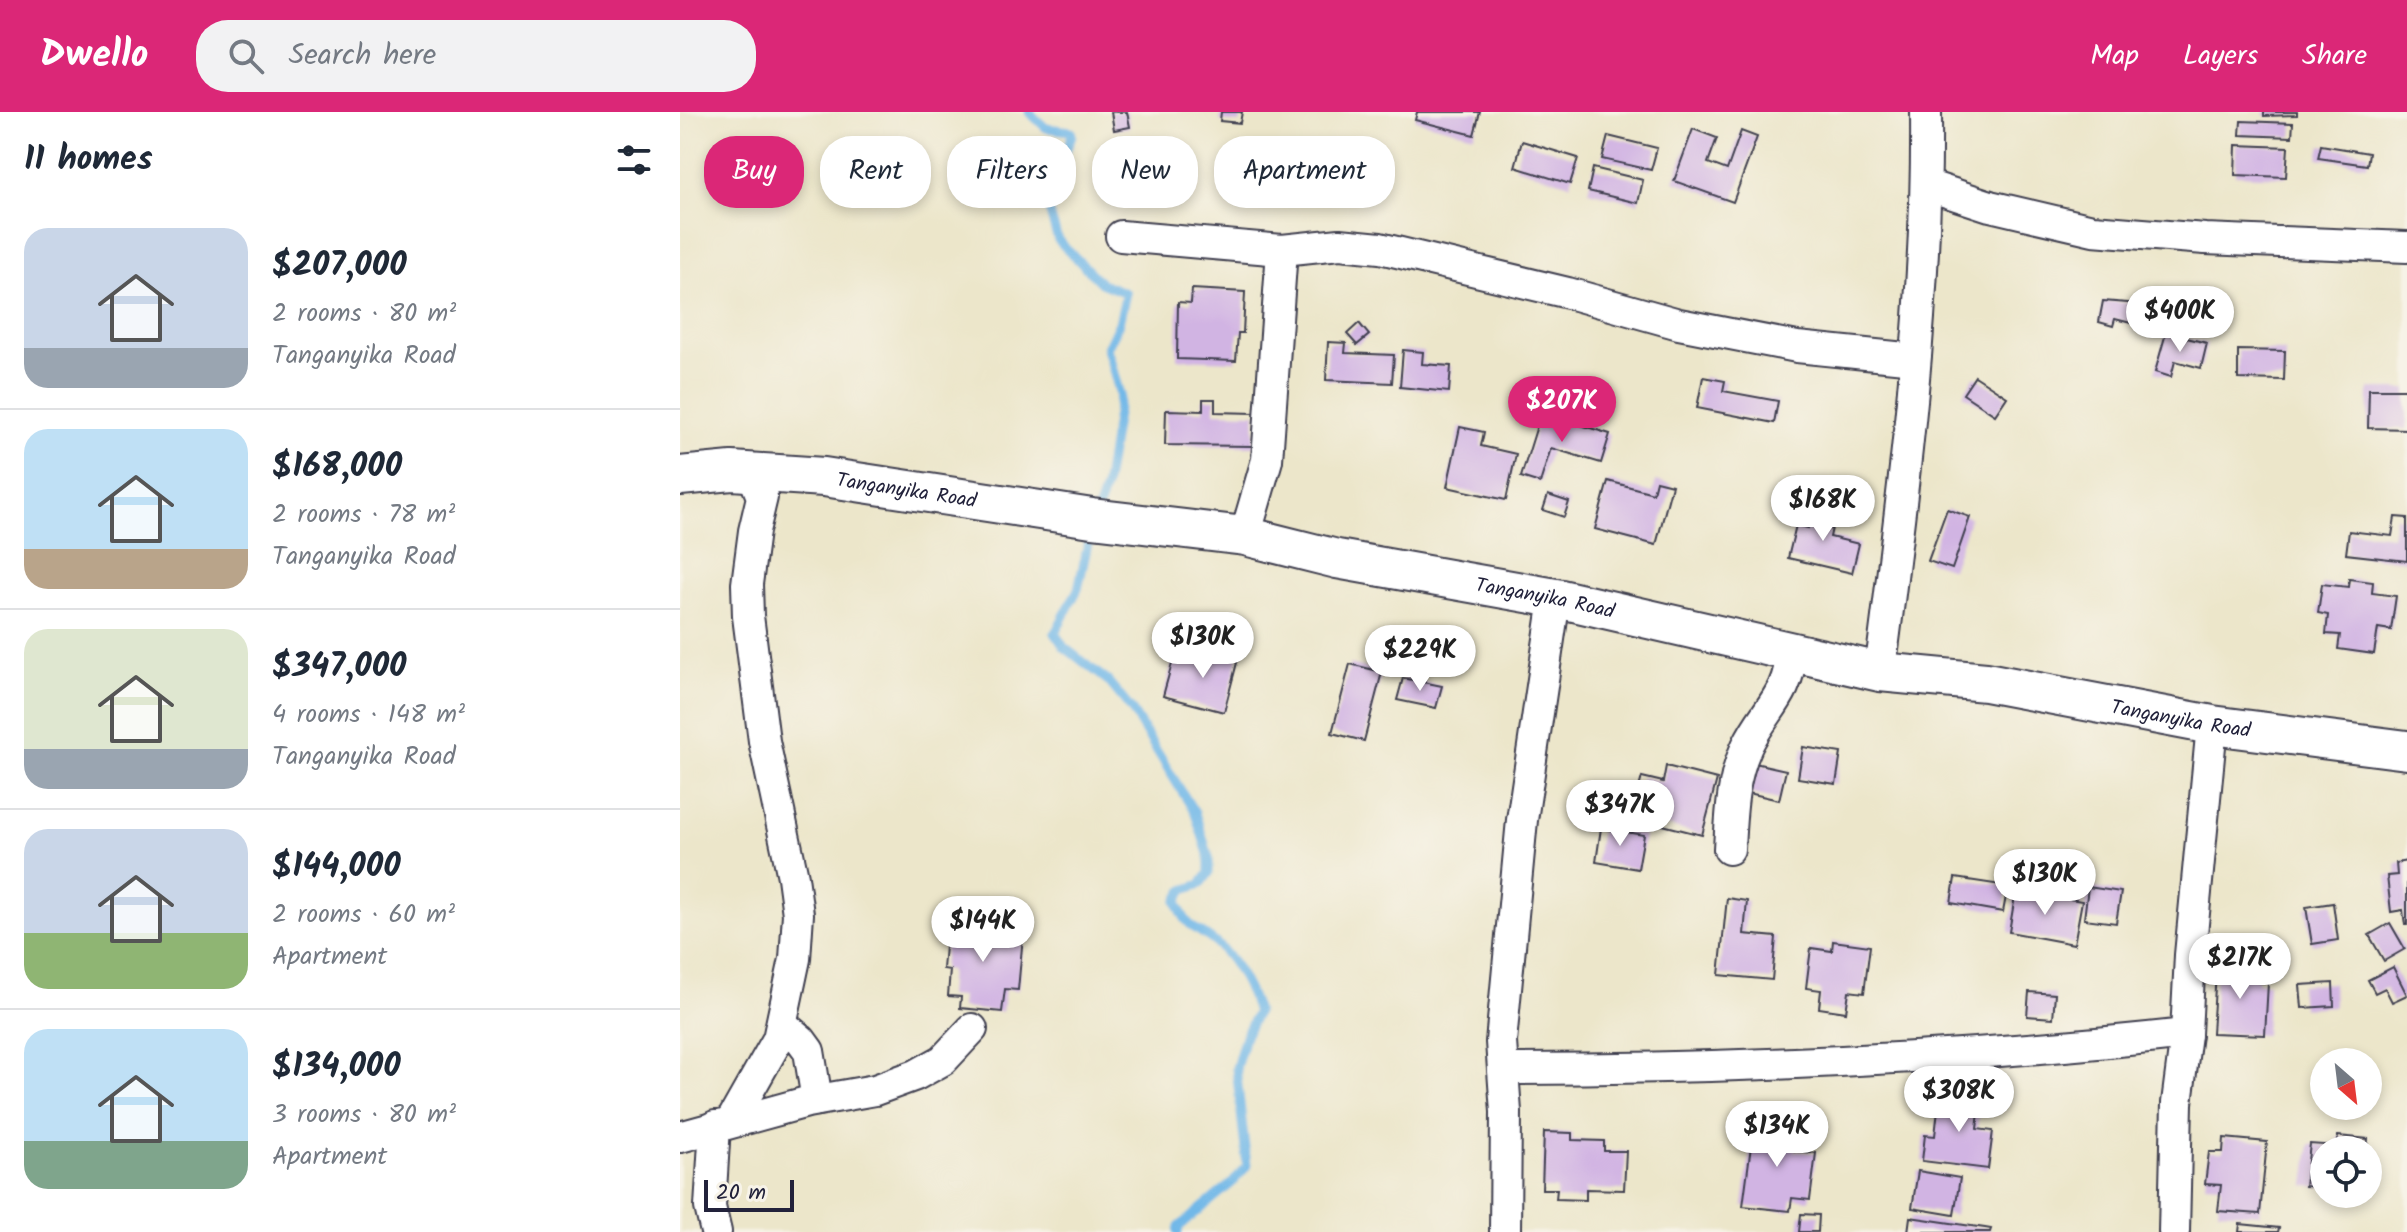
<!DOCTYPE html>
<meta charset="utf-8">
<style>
:root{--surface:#fff;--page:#f2f2f3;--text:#1f2937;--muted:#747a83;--line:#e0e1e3;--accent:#db2777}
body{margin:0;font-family:Kalam,sans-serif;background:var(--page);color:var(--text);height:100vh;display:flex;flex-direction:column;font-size:30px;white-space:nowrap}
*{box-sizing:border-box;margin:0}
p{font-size:26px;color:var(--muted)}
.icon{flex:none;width:44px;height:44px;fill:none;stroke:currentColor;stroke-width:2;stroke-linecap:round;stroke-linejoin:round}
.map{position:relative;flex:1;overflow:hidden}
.drawer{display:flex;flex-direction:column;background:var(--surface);width:680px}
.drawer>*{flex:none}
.banner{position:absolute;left:24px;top:24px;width:760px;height:72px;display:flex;gap:16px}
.needle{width:52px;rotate:152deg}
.controls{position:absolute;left:1630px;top:936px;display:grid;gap:16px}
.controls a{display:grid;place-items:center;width:72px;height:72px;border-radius:50%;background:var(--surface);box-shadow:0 4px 12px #0003;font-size:40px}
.scale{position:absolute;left:24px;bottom:20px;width:90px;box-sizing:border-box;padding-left:8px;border:4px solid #22223b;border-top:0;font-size:22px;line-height:28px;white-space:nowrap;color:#22223b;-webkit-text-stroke:6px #f7f3e8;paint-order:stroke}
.price{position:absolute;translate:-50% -68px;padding:0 18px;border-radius:28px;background:#fff;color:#222;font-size:26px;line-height:52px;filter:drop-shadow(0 2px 4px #0008)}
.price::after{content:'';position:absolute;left:50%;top:48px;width:24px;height:18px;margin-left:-12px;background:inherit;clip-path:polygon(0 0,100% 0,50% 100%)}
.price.selected{background:var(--accent);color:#fff}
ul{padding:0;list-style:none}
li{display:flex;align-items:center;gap:24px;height:200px;padding:0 24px}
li+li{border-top:2px solid var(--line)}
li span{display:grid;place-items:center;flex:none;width:224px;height:160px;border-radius:24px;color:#555}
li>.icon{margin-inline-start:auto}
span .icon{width:96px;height:96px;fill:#fffc;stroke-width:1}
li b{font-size:34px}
h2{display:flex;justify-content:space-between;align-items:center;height:96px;padding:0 24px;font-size:34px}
.chip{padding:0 28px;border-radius:32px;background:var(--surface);box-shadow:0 4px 12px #0003;font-size:28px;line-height:72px}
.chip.selected{background:var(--accent);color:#fff}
header{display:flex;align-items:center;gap:48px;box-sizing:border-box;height:112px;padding:0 40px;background:var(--accent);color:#fff}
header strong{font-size:38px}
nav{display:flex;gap:44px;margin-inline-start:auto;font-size:28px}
.search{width:560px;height:72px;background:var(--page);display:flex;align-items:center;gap:20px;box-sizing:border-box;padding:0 28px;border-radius:32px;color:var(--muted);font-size:30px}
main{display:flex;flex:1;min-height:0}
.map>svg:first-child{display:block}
</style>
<header>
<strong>Dwello</strong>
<div class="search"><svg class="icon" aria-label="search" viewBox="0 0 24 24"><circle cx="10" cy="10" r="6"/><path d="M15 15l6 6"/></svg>Search here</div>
<nav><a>Map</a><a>Layers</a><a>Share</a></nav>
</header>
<main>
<section class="drawer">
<h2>11 homes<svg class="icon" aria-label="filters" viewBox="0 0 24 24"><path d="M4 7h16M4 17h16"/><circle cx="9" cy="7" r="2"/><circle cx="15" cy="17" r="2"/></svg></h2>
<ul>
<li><span style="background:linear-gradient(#c9d6e8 75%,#9aa5b1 0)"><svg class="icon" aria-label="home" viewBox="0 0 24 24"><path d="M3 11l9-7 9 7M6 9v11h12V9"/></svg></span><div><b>$207,000</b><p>2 rooms · 80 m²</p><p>Tanganyika Road</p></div></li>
<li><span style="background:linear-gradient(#bfe0f5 75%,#b9a48a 0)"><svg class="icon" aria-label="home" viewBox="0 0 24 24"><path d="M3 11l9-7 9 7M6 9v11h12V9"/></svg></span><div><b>$168,000</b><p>2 rooms · 78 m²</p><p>Tanganyika Road</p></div></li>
<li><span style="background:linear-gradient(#dfe7d0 75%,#9aa5b1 0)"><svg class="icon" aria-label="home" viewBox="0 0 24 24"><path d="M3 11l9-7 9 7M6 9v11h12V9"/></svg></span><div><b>$347,000</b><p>4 rooms · 148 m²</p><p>Tanganyika Road</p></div></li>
<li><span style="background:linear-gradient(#c9d6e8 65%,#8fb573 0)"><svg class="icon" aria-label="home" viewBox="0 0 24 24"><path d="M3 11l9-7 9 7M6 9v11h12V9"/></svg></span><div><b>$144,000</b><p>2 rooms · 60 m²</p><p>Apartment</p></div></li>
<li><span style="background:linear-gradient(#bfe0f5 70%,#7fa58c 0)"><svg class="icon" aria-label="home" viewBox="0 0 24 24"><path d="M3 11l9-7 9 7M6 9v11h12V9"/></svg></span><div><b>$134,000</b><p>3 rooms · 80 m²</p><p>Apartment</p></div></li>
</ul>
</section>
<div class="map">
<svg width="1727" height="1120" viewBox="0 0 1727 1120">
<rect width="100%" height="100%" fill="#f7f3e8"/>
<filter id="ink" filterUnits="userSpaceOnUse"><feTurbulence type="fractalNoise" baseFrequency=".0125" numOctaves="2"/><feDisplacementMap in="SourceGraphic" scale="16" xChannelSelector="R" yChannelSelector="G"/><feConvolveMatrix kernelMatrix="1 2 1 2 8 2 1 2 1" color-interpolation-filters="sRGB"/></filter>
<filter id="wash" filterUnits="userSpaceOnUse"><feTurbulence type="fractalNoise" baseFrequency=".006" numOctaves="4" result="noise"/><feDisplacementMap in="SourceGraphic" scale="32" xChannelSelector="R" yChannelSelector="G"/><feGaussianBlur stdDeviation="1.8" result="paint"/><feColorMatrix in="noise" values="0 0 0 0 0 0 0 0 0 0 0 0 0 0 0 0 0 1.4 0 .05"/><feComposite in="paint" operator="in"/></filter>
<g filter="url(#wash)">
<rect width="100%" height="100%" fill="#ece6ca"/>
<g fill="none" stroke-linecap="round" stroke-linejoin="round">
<g stroke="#71b8e8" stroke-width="9">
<path d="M349,0L366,16L391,19L392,23L379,58L369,98L378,128L421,171L446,181L439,211L427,236L440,283L425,376L418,396"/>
<path d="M412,413L398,477L375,521L384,535L428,569L451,597L515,701L529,745V761L521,772L504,778L497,789C507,820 519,815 539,834C557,852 569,877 577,900L565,924L556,956L567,1054L552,1071L499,1115L498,1120"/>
</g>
</g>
<g id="blocks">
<g fill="#d1b4e3">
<path d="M431,0H447L450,15L434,18Z"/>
<path d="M541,0H562L560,11L540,9Z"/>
<path d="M737,0H800L794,23L735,8Z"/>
<path d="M1584,0H1617V3L1584,4Z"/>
<path d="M1561,9L1613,11L1612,25L1560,23Z"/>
<path d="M1013,17L1037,26L1028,51L1047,58L1061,19L1077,25L1053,90L994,69Z"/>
<path d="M928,24L977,36L971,58L922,47Z"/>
<path d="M842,29L898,46L890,72L835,55Z"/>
<path d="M1556,33L1608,35L1606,65L1555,63Z"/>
<path d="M1641,33L1689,41L1687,53L1638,46Z"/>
<path d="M913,56L963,68L958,91L908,79Z"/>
<path d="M512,177L565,180L563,221H558L556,249L497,247L498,190L511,191Z"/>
<path d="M1423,189L1460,192L1459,213L1435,207L1433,214L1419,210Z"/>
<path d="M679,211L689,223L677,233L667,222Z"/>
<path d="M1486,221L1527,231L1521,256L1495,249L1491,265L1475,260Z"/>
<path d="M648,230L666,231L665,241L714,243L712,271L646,268Z"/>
<path d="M723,238L743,240L742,252L771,254L769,280L720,275Z"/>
<path d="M1558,238L1605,239L1604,268L1558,267Z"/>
<path d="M1295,264L1327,285L1315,303L1283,282Z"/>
<path d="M1023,265L1045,269L1043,279L1098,289L1094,311L1017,296Z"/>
<path d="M1689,277H1727V317L1688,316Z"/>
<path d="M523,287H535V300L575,301L574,334L485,333L486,298L523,299Z"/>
<path d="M861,301L930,322L921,351L871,336L860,371L841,365Z"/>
<path d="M780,315L804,320L801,334L836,342L826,388L767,375Z"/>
<path d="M928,369L973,381L976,369L992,373L976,433L915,417Z"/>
<path d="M868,383L889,390L884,405L863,398Z"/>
<path d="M1133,393L1156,398L1150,425L1179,432L1172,461L1108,446L1116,413L1128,416Z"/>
<path d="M1267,397L1290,405L1272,457L1248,449Z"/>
<path d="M1715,405L1727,406V449L1666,442L1669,419L1712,424Z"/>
<path d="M1669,467L1693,470L1692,481L1716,484L1711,518L1698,516L1694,542L1658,537L1660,523L1646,522L1648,503L1638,501L1642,472L1668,475Z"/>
<path d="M532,536L559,543L544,600L483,584L494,544L527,553Z"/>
<path d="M670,552L702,560L684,629L652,621Z"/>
<path d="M723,566L762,574L756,596L717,588Z"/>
<path d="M1123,635L1161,641L1156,672L1118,666Z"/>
<path d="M1070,650L1106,658L1099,688L1064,680Z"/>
<path d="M986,654L1037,667L1022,723L951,705L962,665L983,670Z"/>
<path d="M921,716L964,723L958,757L916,750Z"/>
<path d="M1727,749V813H1725L1723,798L1711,800L1707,764L1717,763L1716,751Z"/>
<path d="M1275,766L1328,774L1323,800L1271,791Z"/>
<path d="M1408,775L1441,780L1436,811L1404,807Z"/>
<path d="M1336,778L1402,789L1394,832L1329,820Z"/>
<path d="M1047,786L1067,789L1064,822L1096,825L1092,868L1039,863Z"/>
<path d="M1653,791L1658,828L1632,832L1626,795Z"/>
<path d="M316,810L344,813L338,878L325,877L322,900L280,896L281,885L268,884L270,858L263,857L267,812L316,817Z"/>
<path d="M1710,811L1725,837L1704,849L1689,823Z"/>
<path d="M1153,829L1190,834L1184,881L1169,879L1166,900L1139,896L1141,878L1126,876L1131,836L1152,839Z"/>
<path d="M1553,849L1578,851L1577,870L1588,871L1585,923L1532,921L1536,860L1552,861Z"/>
<path d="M1713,855L1727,883L1712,890L1705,876L1695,881L1688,868Z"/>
<path d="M1653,871L1654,894L1622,896L1620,873Z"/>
<path d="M1349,880L1375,882L1373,906L1347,904Z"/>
<path d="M1260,979L1301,984L1297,1017L1313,1019L1308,1057L1242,1049L1245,1023L1255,1024Z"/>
<path d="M1074,1011L1118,1016L1115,1039L1136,1041L1130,1088L1112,1086L1110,1099L1063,1094Z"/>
<path d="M864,1020L892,1021V1028L924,1029V1039H946L944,1078L906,1077V1088L876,1087L877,1077H862Z"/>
<path d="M1658,1024L1688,1027L1687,1038H1644V1075L1625,1074L1630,1032L1657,1034Z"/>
<path d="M1544,1026L1587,1030L1580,1102L1538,1099L1541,1073L1525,1072L1529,1040H1543Z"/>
<path d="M1238,1059L1280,1066L1274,1103L1232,1096Z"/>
<path d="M1121,1102L1139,1103L1138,1120H1119Z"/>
<path d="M1230,1105L1305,1116L1311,1117L1310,1120H1228Z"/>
<path d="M1560,1112L1599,1116L1598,1120H1559Z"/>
</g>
</g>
</g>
<g filter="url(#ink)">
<use href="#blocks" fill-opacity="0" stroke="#403f50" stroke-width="2"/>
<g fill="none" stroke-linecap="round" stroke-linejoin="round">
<defs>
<g id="minor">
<path d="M1246,73L1310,94L1413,118L1525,127L1727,135"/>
<path d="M441,124L602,138L660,132L700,136L888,181L999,212L1117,235L1235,247"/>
<path d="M565,424L587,348L602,138"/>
<path d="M1200,560C1224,375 1248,187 1246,0"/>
<path d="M1049,737C1051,701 1052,667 1067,634C1084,598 1110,583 1111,540"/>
<path d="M102,912L121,928L129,939L137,988"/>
<path d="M823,957C1051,957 1279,947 1506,922"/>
<path d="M51,1010L98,927L115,847L118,802L113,765L84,629L68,504L67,472L74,419L82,385L72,360"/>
<path d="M35,1014L30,1095L36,1120"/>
<path d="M0,1025L127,990L195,978L236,963L263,948L292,917"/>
<path d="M825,1120L826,1000L821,930L842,708L875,487"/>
<path d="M1494,1120L1497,991L1506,922L1510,843L1532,613"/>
</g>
<g id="tertiary">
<path id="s1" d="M0,364L52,359L144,365L412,406L565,424L657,447L881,487L1200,560L1306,570L1532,613L1727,638"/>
</g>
</defs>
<use href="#minor" stroke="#403f50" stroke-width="34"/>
<use href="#tertiary" stroke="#403f50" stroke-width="42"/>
<use href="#minor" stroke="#fff" stroke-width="30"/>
<use href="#tertiary" stroke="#fff" stroke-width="38"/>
</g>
</g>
<g text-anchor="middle" stroke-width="8" stroke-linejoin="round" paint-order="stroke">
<g font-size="20" fill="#22223b" stroke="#f7f3e8">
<text dy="7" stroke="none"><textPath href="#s1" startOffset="228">Tanganyika Road</textPath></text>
<text dy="7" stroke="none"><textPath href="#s1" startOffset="876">Tanganyika Road</textPath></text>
<text dy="7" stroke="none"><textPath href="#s1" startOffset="1524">Tanganyika Road</textPath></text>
</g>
</g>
</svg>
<div class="controls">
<a><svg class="needle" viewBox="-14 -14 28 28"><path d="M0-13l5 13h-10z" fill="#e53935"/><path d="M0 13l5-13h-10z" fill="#747a83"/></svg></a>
<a><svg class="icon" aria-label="locate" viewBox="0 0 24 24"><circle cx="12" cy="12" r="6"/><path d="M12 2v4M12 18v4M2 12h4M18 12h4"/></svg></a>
</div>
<div class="scale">20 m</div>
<b class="price" style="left:1500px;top:242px">$400K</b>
<b class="price selected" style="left:882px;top:332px">$207K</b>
<b class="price" style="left:1143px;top:431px">$168K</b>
<b class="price" style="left:523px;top:568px">$130K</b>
<b class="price" style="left:740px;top:581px">$229K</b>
<b class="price" style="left:940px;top:736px">$347K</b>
<b class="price" style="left:1365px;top:805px">$130K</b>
<b class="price" style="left:303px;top:852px">$144K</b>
<b class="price" style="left:1560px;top:889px">$217K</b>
<b class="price" style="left:1279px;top:1022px">$308K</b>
<b class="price" style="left:1097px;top:1057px">$134K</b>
<div class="banner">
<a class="chip selected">Buy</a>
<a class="chip">Rent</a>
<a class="chip">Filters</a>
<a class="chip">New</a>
<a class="chip">Apartment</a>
</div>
</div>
</main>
